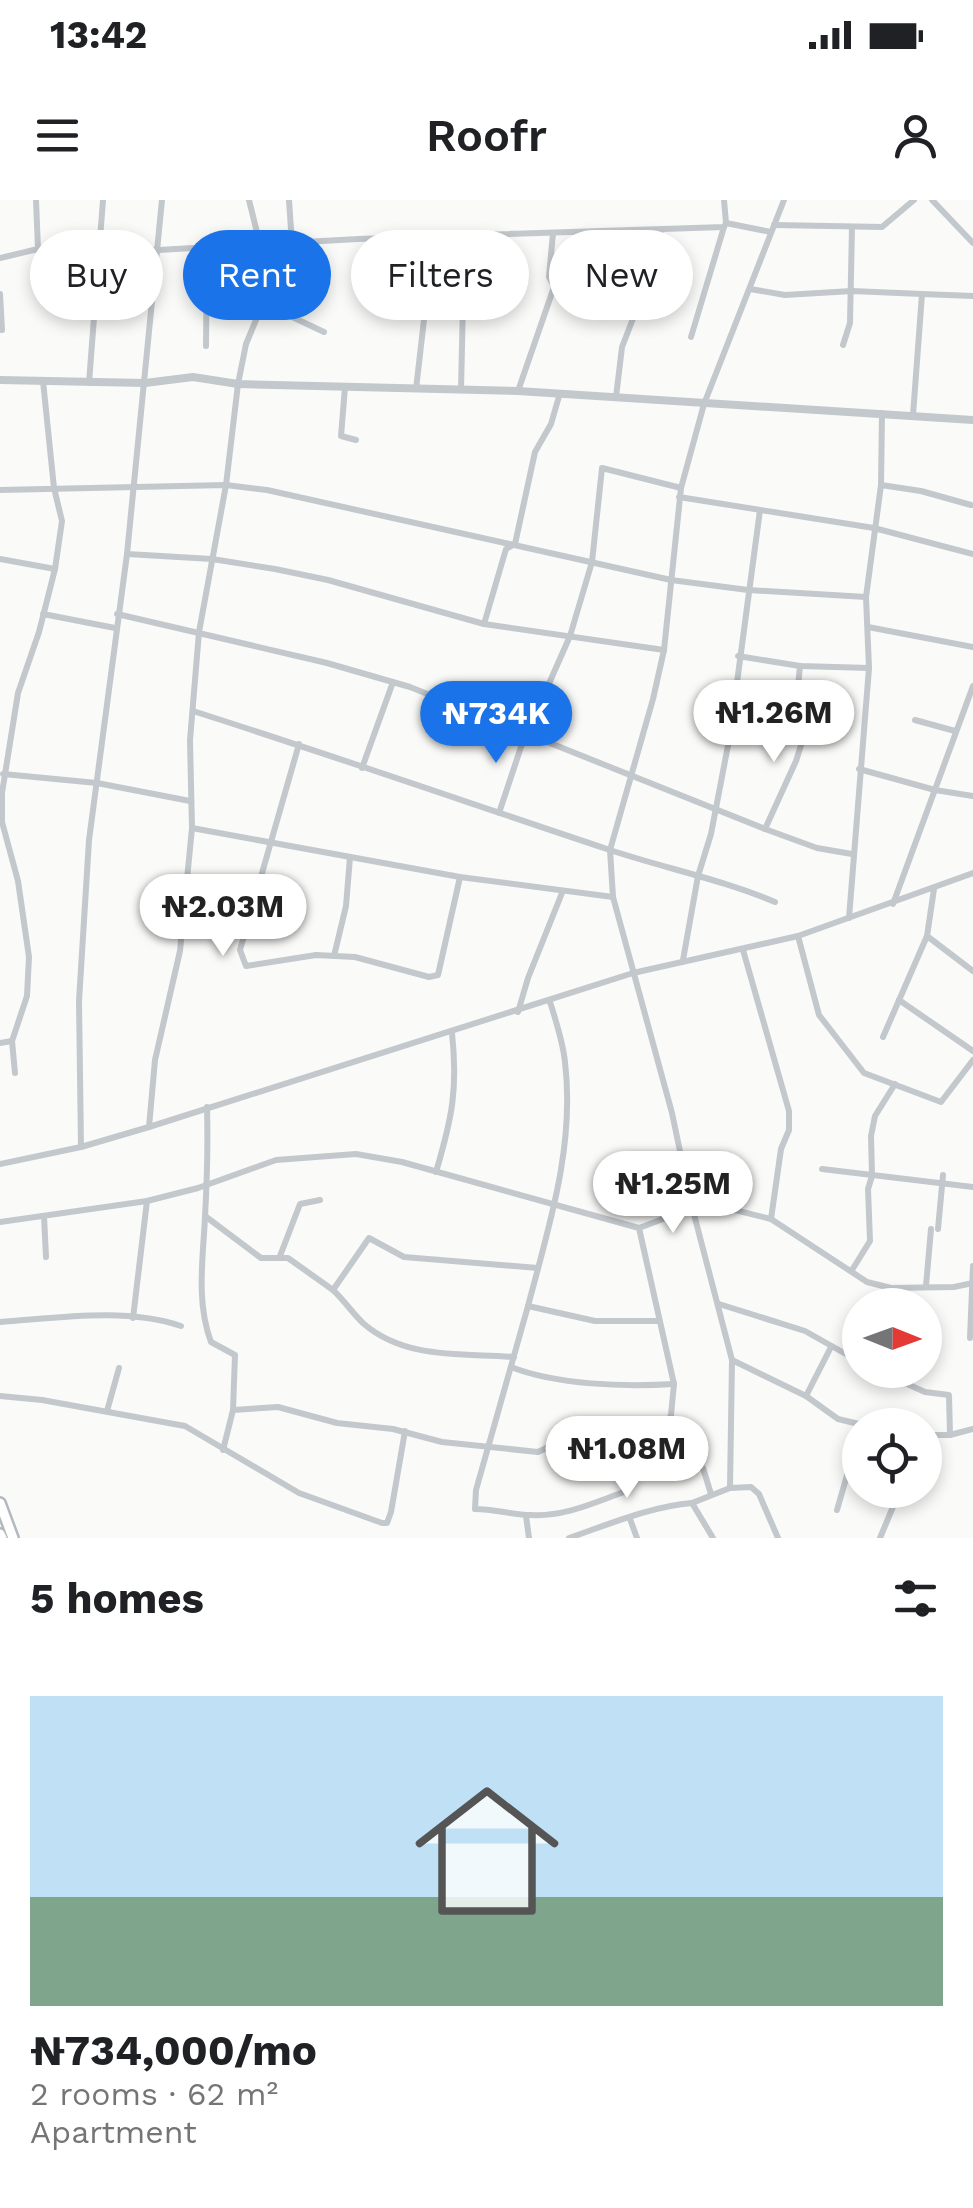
<!DOCTYPE html>
<meta charset="utf-8">
<style>
:root{--surface:#fff;--page:#f2f2f2;--text:#202124;--muted:#757577;--accent:#1a73e8}
body{margin:0;font-family:"Work Sans",sans-serif;background:var(--page);color:var(--text);height:100vh;display:flex;flex-direction:column;font-size:38px;white-space:nowrap}
*{box-sizing:border-box;margin:0}
p{font-size:32px;color:var(--muted)}
.icon{flex:none;width:55px;height:55px;fill:none;stroke:currentColor;stroke-width:2;stroke-linecap:round;stroke-linejoin:round}
.map{position:relative;height:1338px;overflow:hidden}
.side{display:flex;flex-direction:column;background:var(--surface);flex:1}
.side>*{flex:none}
.guide{position:absolute;left:30px;top:30px;width:915px;height:90px;display:flex;gap:20px}
.needle{width:65px;rotate:91deg}
.buttons{position:absolute;left:842px;top:1088px;display:grid;gap:20px}
.buttons a{display:grid;place-items:center;width:100px;height:100px;border-radius:50%;background:var(--surface);box-shadow:0 5px 15px #0003;font-size:50px}
.price{position:absolute;translate:-50% -85px;padding:0 22px;border-radius:35px;background:#fff;color:#222;font-size:32px;line-height:65px;filter:drop-shadow(0 2px 5px #0008)}
.price::after{content:'';position:absolute;left:50%;top:60px;width:30px;height:22px;margin-left:-15px;background:inherit;clip-path:polygon(0 0,100% 0,50% 100%)}
.price.active{background:var(--accent);color:#fff}
ul{padding:0;list-style:none}
li{display:grid;align-content:center;gap:20px;height:530px;padding:0 30px}
li span{display:grid;place-items:center;height:310px;border-radius:0px;color:#555}
li>.icon{margin-inline-start:auto}
span .icon{width:180px;height:180px;fill:#fffc;stroke-width:1}
li b{font-size:42px}
h2{display:flex;justify-content:space-between;align-items:center;height:120px;padding:0 30px;font-size:42px}
.chip{padding:0 35px;border-radius:45px;background:var(--surface);box-shadow:0 5px 15px #0003;font-size:35px;line-height:90px}
.chip.active{background:var(--accent);color:#fff}
.status{display:flex;justify-content:space-between;align-items:center;height:70px;padding:0 50px;background:var(--surface);direction:ltr}
.status svg{height:28px;fill:currentColor}
header{display:flex;justify-content:space-between;align-items:center;height:130px;padding:0 30px;background:var(--surface);font-size:45px;font-weight:600}
.map>svg:first-child{display:block}
</style>
<div class="status"><b>13:42</b><svg viewBox="0 0 49 12"><path d="M0 12V9h3v3zM5 12V6h3v6zM10 12V3h3v9zM15 12V0h3v12zM26 1h20v11H26zM47 4h2v5h-2z"/></svg></div>
<header><svg class="icon" aria-label="menu" viewBox="0 0 24 24"><path d="M4 6h16M4 12h16M4 18h16"/></svg>Roofr<svg class="icon" aria-label="person" viewBox="0 0 24 24"><circle cx="12" cy="8" r="4"/><path d="M4 21q1-7 8-7t8 7"/></svg></header>
<div class="map">
<svg width="973" height="1338" viewBox="0 0 973 1338">
<rect width="100%" height="100%" fill="#fafaf8"/>
<g fill="none" stroke-linecap="round" stroke-linejoin="round">
<defs>
<g id="secondary">
<path d="M0,1303L13,1338"/>
<path d="M0,1334L2,1338"/>
</g>
</defs>
<use href="#secondary" stroke="#b3babf" stroke-width="14"/>
<g stroke="#c3c8cc" stroke-width="6">
<path d="M36,0L38,49"/>
<path d="M289,0L292,44"/>
<path d="M724,0L726,23"/>
<path d="M932,0L973,43"/>
<path d="M774,25L882,27L914,0"/>
<path d="M0,58L38,49L158,50L358,39L724,27L726,23L771,32"/>
<path d="M398,89L425,111L416,189"/>
<path d="M750,89L785,95L852,91L922,94L913,215"/>
<path d="M0,94L2,130"/>
<path d="M922,94L973,96"/>
<path d="M260,114L288,115L324,132"/>
<path d="M691,137L724,27"/>
<path d="M843,145L850,123L852,27"/>
<path d="M206,146L207,46"/>
<path d="M89,183L103,0"/>
<path d="M345,187L341,236L356,240"/>
<path d="M461,190L463,102L481,36"/>
<path d="M518,191L554,87L549,77L553,33"/>
<path d="M616,197L622,147L650,75L661,30"/>
<path d="M881,285L921,291L971,305"/>
<path d="M0,290L226,285L267,290L671,380L748,390L866,397"/>
<path d="M679,297L874,328L973,354"/>
<path d="M127,354L212,359L275,369L328,380L484,424L664,450"/>
<path d="M0,359L55,369"/>
<path d="M43,414L115,428"/>
<path d="M117,414L327,463L410,487L765,629L817,648L852,654"/>
<path d="M484,424L506,349L515,344L535,252L551,224L560,193"/>
<path d="M868,427L973,447"/>
<path d="M738,456L800,466L869,468"/>
<path d="M735,495L812,511L796,561L765,629"/>
<path d="M796,507L800,466"/>
<path d="M193,511C331,555 469,603 607,649C663,668 721,679 775,702"/>
<path d="M915,520L955,531"/>
<path d="M299,544L240,750L246,766L316,755L355,757L429,777L438,775L460,677"/>
<path d="M362,568L393,482"/>
<path d="M859,569L935,590L973,596"/>
<path d="M3,574L97,583L190,601"/>
<path d="M499,613L521,547L570,436L592,362L602,268L681,288"/>
<path d="M192,628L460,677L613,697"/>
<path d="M893,704L973,486"/>
<path d="M849,718L869,468L866,397L881,285L882,213"/>
<path d="M798,736L819,815L864,873L941,902L973,860"/>
<path d="M927,736L973,771"/>
<path d="M743,750L789,911V930L781,949L771,1019"/>
<path d="M334,756L346,706L350,657"/>
<path d="M683,760L698,676L711,634L730,535L760,310"/>
<path d="M899,800L973,851"/>
<path d="M550,802C556,821 563,842 565,862C575,946 549,1026 528,1106L595,1121H659"/>
<path d="M518,812L528,778L562,693"/>
<path d="M883,837L927,736L934,689"/>
<path d="M0,843L12,841"/>
<path d="M15,873L12,841L27,796L29,757L18,681L2,622V593L18,493L39,432L55,369L62,321L54,288L43,181"/>
<path d="M207,907C208,943 207,981 205,1017C203,1059 196,1102 211,1142L235,1155L233,1210L223,1250"/>
<path d="M149,927L155,860L180,751L192,628L190,540L199,432L226,285L238,184L246,144L266,96L268,77L249,0"/>
<path d="M81,947L79,801L89,640L127,354L162,0"/>
<path d="M0,964L81,947L149,927L633,773L798,736L973,673"/>
<path d="M822,969L973,987"/>
<path d="M436,972C452,918 458,889 452,833"/>
<path d="M690,999L771,1019L867,1082L891,1088L954,1087L973,1083"/>
<path d="M44,1016L46,1057"/>
<path d="M205,1016L261,1058H288L333,1090"/>
<path d="M0,1022L147,1001L198,988L276,960L356,954L402,962L639,1028L674,1184L671,1215L653,1256"/>
<path d="M639,1028L692,1008"/>
<path d="M938,1029L943,975"/>
<path d="M280,1056L300,1004L320,1000"/>
<path d="M852,1070L870,1041L868,989L872,976L871,936L875,916L895,884"/>
<path d="M926,1086L931,1029"/>
<path d="M719,1104L805,1131L860,1162"/>
<path d="M528,1106L476,1290L475,1309C495,1309 512,1315 531,1315C564,1317 593,1303 624,1292"/>
<path d="M133,1118L147,1001"/>
<path d="M0,1122C57,1118 126,1107 181,1126"/>
<path d="M970,1138L973,1066"/>
<path d="M514,1157C464,1153 406,1160 364,1124C353,1114 344,1100 333,1090L369,1038L404,1057L538,1068"/>
<path d="M732,1160L806,1196L838,1219L863,1225"/>
<path d="M511,1167C557,1185 624,1187 674,1184"/>
<path d="M876,1170L925,1192L949,1195L950,1235"/>
<path d="M0,1196L42,1200L185,1226L299,1293L382,1323H387L391,1312L405,1231"/>
<path d="M806,1196L831,1147"/>
<path d="M233,1210L278,1207L337,1223L393,1229L442,1242L538,1252L565,1239L587,1233L617,1239L664,1262L703,1268L711,1294"/>
<path d="M107,1211L119,1168"/>
<path d="M925,1235H950L973,1229"/>
<path d="M730,1288L732,1160L690,999L672,913L613,697L610,650L653,499L664,450L681,288L704,204L784,0"/>
<path d="M837,1310L860,1230"/>
<path d="M526,1316L529,1338"/>
<path d="M630,1319L637,1338"/>
<path d="M569,1338C607,1325 652,1306 692,1303"/>
<path d="M713,1338L692,1303L730,1288L751,1287L759,1294L778,1338"/>
<path d="M880,1338L900,1290"/>
</g>
<path stroke="#c3c8cc" stroke-width="8" d="M0,180L145,183L193,177L238,184L518,191L973,220"/>
<use href="#secondary" stroke="#fff" stroke-width="9"/>
</g>
</svg>
<div class="buttons">
<a><svg class="needle" viewBox="-14 -14 28 28"><path d="M0-13l5 13h-10z" fill="#e53935"/><path d="M0 13l5-13h-10z" fill="#757577"/></svg></a>
<a><svg class="icon" aria-label="locate" viewBox="0 0 24 24"><circle cx="12" cy="12" r="6"/><path d="M12 2v4M12 18v4M2 12h4M18 12h4"/></svg></a>
</div>
<b class="price" style="left:774px;top:565px">₦1.26M</b>
<b class="price active" style="left:496px;top:566px">₦734K</b>
<b class="price" style="left:223px;top:759px">₦2.03M</b>
<b class="price" style="left:673px;top:1036px">₦1.25M</b>
<b class="price" style="left:627px;top:1301px">₦1.08M</b>
<div class="guide">
<a class="chip">Buy</a>
<a class="chip active">Rent</a>
<a class="chip">Filters</a>
<a class="chip">New</a>
</div>
</div>
<section class="side">
<h2>5 homes<svg class="icon" aria-label="filters" viewBox="0 0 24 24"><path d="M4 7h16M4 17h16"/><circle cx="9" cy="7" r="2"/><circle cx="15" cy="17" r="2"/></svg></h2>
<ul>
<li><span style="background:linear-gradient(#bfe0f5 65%,#7fa58c 0)"><svg class="icon" aria-label="home" viewBox="0 0 24 24"><path d="M3 11l9-7 9 7M6 9v11h12V9"/></svg></span><div><b>₦734,000/mo</b><p>2 rooms · 62 m²</p><p>Apartment</p></div></li>
</ul>
</section>
